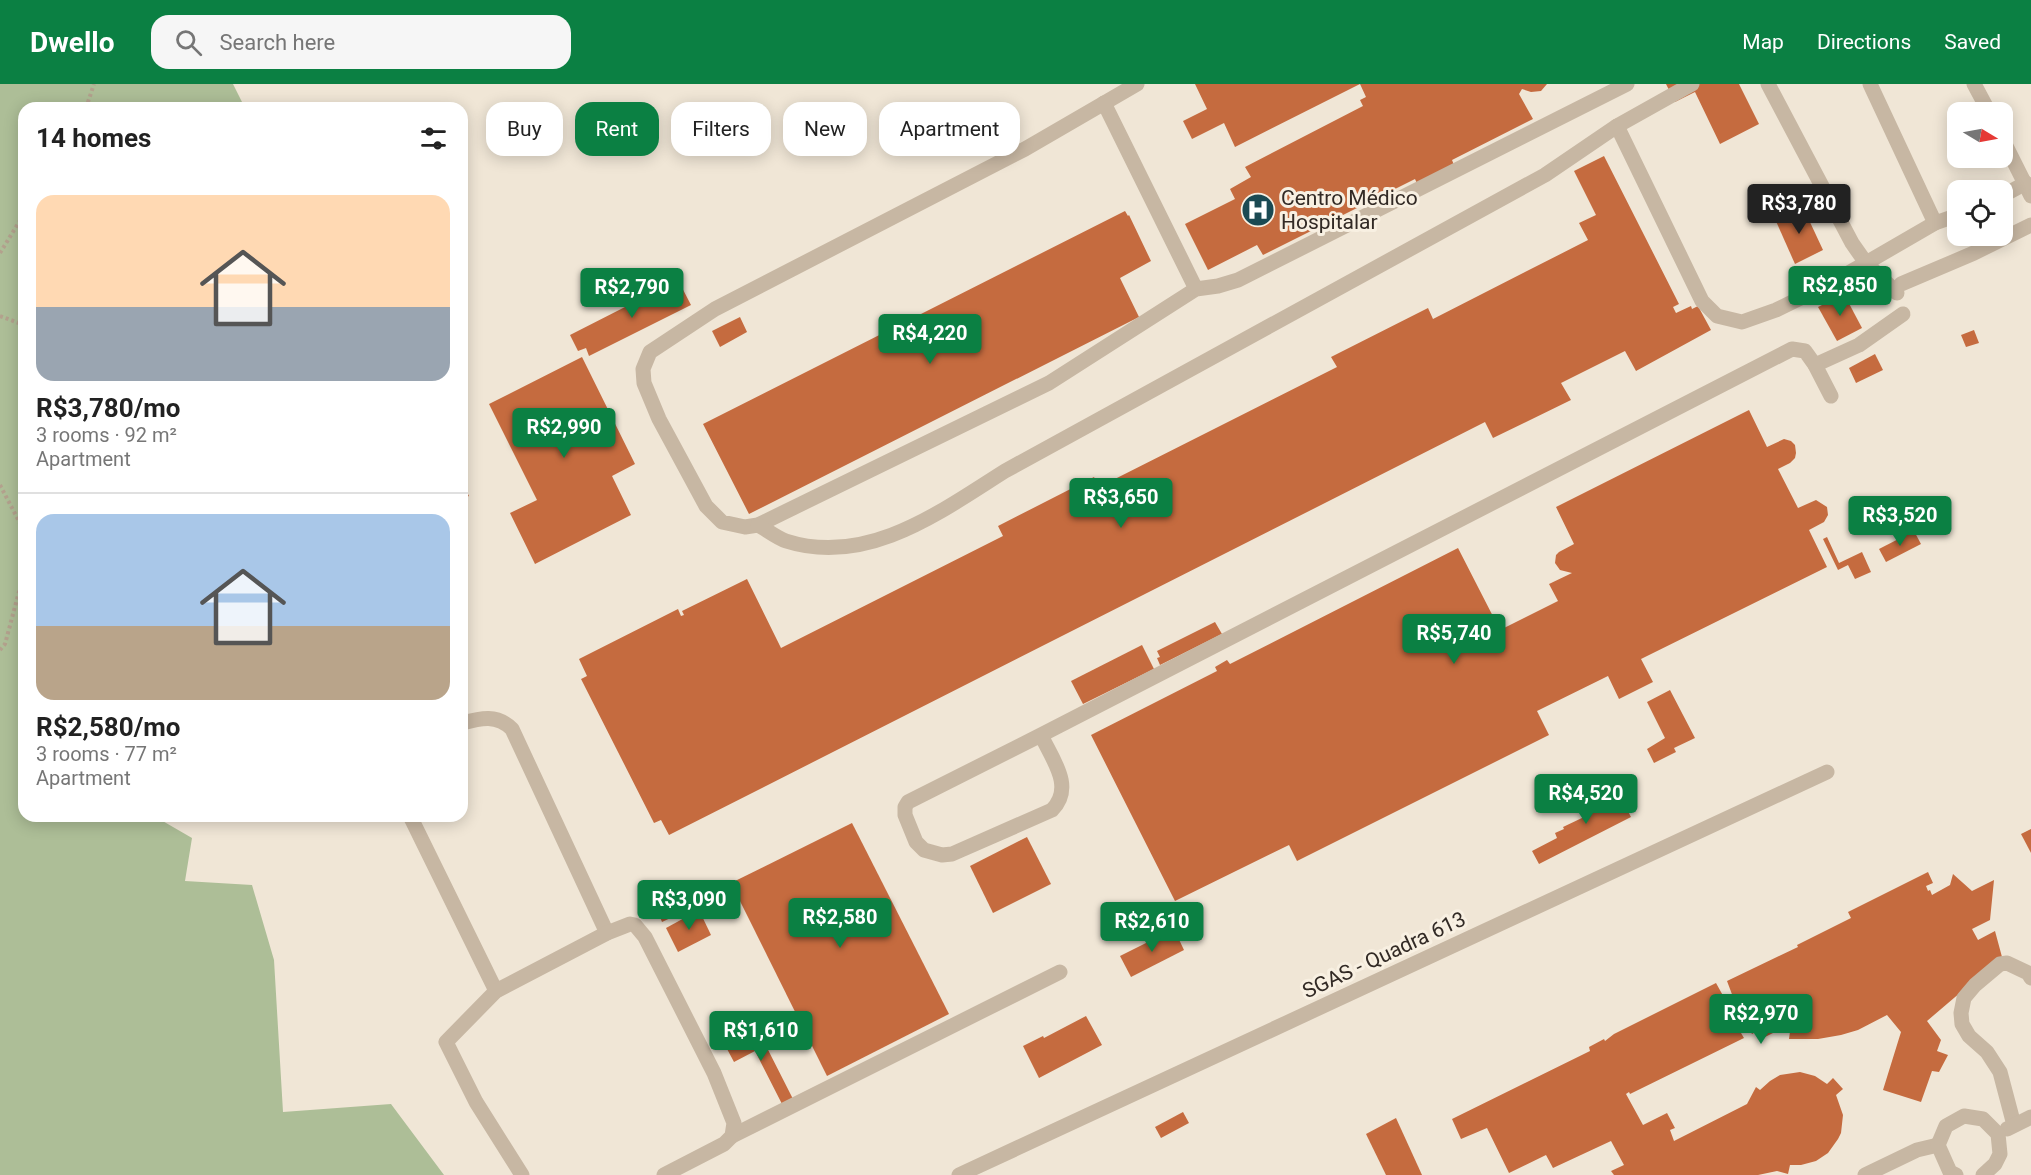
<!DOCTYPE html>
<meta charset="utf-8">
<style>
:root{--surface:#fff;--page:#f6f6f6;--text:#222;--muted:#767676;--line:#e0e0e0;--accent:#0b8043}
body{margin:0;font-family:Roboto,sans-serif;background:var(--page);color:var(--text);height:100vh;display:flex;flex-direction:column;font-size:22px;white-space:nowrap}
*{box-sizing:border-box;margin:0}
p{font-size:20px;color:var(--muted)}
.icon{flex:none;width:33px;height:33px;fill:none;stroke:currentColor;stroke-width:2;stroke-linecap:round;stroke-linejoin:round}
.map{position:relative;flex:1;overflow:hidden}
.drawer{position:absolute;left:18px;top:18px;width:450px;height:720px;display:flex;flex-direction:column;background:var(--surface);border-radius:18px;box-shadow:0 3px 15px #0003}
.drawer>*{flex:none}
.guide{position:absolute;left:486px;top:18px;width:570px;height:54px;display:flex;gap:12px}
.needle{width:39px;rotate:100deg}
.buttons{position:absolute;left:1947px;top:18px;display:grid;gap:12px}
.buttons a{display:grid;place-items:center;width:66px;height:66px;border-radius:12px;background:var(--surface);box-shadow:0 3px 15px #0003;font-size:30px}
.price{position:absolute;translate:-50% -51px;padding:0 14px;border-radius:6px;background:var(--accent);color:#fff;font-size:20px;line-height:39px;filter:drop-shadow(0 2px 3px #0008)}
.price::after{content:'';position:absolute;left:50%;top:36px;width:18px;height:14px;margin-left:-9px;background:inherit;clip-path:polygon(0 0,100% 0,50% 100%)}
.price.active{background:#222;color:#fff}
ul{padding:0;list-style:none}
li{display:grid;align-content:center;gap:12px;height:318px;padding:0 18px}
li+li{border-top:2px solid var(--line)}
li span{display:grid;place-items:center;height:186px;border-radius:18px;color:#555}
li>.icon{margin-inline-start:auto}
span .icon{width:108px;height:108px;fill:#fffc;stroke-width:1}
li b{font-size:26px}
h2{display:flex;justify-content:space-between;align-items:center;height:72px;padding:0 18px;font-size:26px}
.pill{padding:0 21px;border-radius:18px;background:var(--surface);box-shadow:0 3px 15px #0003;font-size:21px;line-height:54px}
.pill.active{background:var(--accent);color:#fff}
header{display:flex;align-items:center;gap:36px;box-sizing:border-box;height:84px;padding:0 30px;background:var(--accent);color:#fff}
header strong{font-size:28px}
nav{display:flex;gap:33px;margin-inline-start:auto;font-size:21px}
.search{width:420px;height:54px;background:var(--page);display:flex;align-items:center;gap:15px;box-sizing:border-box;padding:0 21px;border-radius:18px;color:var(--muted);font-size:22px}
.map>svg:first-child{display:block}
</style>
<header>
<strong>Dwello</strong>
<div class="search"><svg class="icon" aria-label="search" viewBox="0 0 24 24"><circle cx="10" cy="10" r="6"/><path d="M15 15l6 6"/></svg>Search here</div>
<nav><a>Map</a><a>Directions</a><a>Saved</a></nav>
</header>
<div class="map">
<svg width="2031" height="1091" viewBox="0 0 2031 1091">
<rect width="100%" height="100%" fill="#f0e6d6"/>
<path fill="#adbe97" d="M0,0H233L245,24H24V732H154L192,754L185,797L252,801L274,876L283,1028L391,1020L444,1091H0Z"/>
<g fill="#c56b3f">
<path d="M1195,0H1547L1541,7L1531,8L1522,5L1519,10L1533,35L1452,76L1456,86L1419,104L1415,95L1263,171L1257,161L1208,186L1185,140L1235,115L1230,105L1251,93L1245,83L1363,22L1360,16L1366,13L1360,0L1235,63L1224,39L1192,55L1183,37L1207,25Z"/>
<path d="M1666,0H1739L1759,40L1720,60L1695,8L1675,18Z"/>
<path d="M1604,72L1679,220L1673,223L1676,229L1691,222L1692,225L1698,222L1711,246L1636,287L1625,267L1561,299L1571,316L1493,354L1485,338L669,751L661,736L654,739L581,595L587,592L579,575L678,525L681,532L684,531L682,527L747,495L781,564L1003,452L998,442L1094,393L1099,403L1337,283L1331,273L1428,224L1433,235L1588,156L1579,139L1596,131L1574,87Z"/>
<path d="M1802,121L1823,166L1795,180L1775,135Z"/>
<path d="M1125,127L1128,132L1129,131L1151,177L1120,194L1139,233L749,430L703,340Z"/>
<path d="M678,196L691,221L589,272L586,264L578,267L570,251Z"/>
<path d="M1844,210L1862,244L1837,257L1818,223Z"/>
<path d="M740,233L747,248L720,263L712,247Z"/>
<path d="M1974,246L1979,259L1966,263L1961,251Z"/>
<path d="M1875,270L1883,286L1856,299L1849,284Z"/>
<path d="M582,273L635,380L612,392L631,431L535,480L510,429L537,416L489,320Z"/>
<path d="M1749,326L1767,363L1784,355L1791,357L1795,361L1796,369L1795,374L1790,379L1778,385L1798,424L1816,416L1827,423L1828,431L1824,438L1809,446L1827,483L1641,575L1653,598L1619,615L1608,592L1537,627L1549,651L1297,777L1289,761L1175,817L1091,651L1217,587L1215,583L1227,576L1230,580L1458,464L1500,546L1558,517L1549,500L1572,489L1560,486L1555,479L1556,471L1559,468L1574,460L1556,423Z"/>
<path d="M462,399L469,412L462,415Z"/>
<path d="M1914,447L1921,460L1886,478L1879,465Z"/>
<path d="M1827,453L1839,479L1862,468L1871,488L1855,495L1848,481L1838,486L1823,455Z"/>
<path d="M1215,538L1222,550L1160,581L1157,574L1160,573L1157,567Z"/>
<path d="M1142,561L1154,585L1083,620L1071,597Z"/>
<path d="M1670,606L1695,654L1674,664L1676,668L1654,679L1647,665L1665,654L1647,618Z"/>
<path d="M1618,708L1631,733L1539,780L1532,767L1557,754L1555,749L1564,745L1563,743L1584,733L1579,722L1604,709L1606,714Z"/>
<path d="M852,739L949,930L827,992L731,799Z"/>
<path d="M2031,745V769L2021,750Z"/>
<path d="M1027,753L1051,800L993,829L970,782Z"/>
<path d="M1928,788L1933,799L1926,802L1928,807L1930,806L1932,811L1950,801L1953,790L1972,807L1994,796L1990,836L1972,845L1978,856L1995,847L2002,873L1927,937L1941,956L1937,967L1948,971L1939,988L1932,987L1921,1018L1883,1006L1901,948L1887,931L1858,946L1841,951L1818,955H1789L1791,940L1765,953L1761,945L1752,950L1749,945L1741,949L1744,954L1630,1010L1629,1008L1626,1010L1643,1041L1667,1029L1675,1044L1670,1046L1674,1057L1747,1020L1756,1003L1760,1006L1770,997L1780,991L1800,988L1815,992L1827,1000L1833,994L1843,1005L1836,1011L1843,1031L1841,1049L1838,1055L1828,1069L1816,1077L1801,1081H1790L1788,1090L1777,1087L1758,1091H1614L1611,1087L1624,1081L1611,1057L1553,1084L1546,1071L1509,1089L1487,1044L1461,1055L1452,1035L1590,967L1589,963L1604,955L1605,957L1614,950L1716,899L1726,917L1733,913L1727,897L1798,863L1797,861L1851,834L1848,828Z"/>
<path d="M674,820L679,830L662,838L658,828Z"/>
<path d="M699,826L711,851L678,868L666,844Z"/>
<path d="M1174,845L1184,866L1131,893L1120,872Z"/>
<path d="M1086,932L1102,961L1039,994L1023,962L1043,952L1044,954Z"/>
<path d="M758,946L793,1015L782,1020L755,967L734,978L726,963Z"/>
<path d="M1183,1028L1189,1039L1161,1054L1155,1043Z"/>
<path d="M1396,1034L1422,1091H1386L1366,1050Z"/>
</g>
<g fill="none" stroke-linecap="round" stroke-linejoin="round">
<g stroke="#b3a18d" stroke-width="4" stroke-dasharray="3 3" stroke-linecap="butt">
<path d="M86,24L94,0"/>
<path d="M0,169L24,130"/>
<path d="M0,232L24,241"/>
<path d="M0,401L24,447"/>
<path d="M0,566L5,560L24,489"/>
</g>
<g stroke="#c7b7a3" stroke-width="15">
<path d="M1137,0L1025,65L715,225L650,268L643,285L644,299L659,335L706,422L722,438L745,443L758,441L1049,299L1196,205L1218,202L1238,196L1627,0"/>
<path d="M1768,0L1852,159L1866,179L1935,139L1958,131"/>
<path d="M1870,0L1935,139"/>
<path d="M1974,0L1989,28"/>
<path d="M1104,19L1196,205"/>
<path d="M1617,42L1702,217L1717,232L1742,238L1776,226L1829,200L1866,179L1897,209"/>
<path d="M2002,54L2031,112"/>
<path d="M2002,112L2026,99"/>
<path d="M1901,200L1974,169L2031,141"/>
<path d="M1815,281L1859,261L1903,230"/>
<path d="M758,441C767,446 777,454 786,457C867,483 940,428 1005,387L1545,91L1617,42L1692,0"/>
<path d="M462,639C481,634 497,630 512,645L607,849"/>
<path d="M1041,651C1052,675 1075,703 1052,726L952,770L942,771L924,766L916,758L905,731V723L908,718L1041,651L1792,265L1805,267L1815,281L1831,312"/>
<path d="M410,732L496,907"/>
<path d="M2014,1041L2000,988L1987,968L1969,952L1962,940L1961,929L1964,914L1975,901L2000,880L2007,879L2028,889L2031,894"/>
<path d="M2007,1045L2031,1033"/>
<path d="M732,1052L1060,888"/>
<path d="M522,1091L476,1018L446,958L496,907L607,849L630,840L635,841L645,853L714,989L734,1039L732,1052L724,1060L664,1091"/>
<path d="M959,1091L1827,688"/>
<path d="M1865,1091L1917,1066L1938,1061"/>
<path d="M1956,1091L1950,1088L1938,1061L1946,1042L1964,1032L1983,1035L1998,1050L2000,1070L1995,1080L1983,1091"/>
</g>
</g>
<defs>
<symbol id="hospital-disc" viewBox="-11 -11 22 22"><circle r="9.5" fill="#1b4a53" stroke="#f8f0e2"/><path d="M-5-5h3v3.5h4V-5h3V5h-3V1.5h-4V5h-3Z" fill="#fff"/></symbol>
</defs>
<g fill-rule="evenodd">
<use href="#hospital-disc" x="1239" y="107" width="38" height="38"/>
</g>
<g text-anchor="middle" stroke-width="6" stroke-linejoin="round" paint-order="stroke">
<g font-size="21" fill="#322a25" stroke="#f8f0e2" text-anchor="start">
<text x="1281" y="121">Centro Médico<tspan x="1281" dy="24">Hospitalar</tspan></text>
</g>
<g font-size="21" fill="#322a25" stroke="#f8f0e2">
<text transform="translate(1384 871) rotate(-25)" y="7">SGAS - Quadra 613</text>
</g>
</g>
</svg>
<div class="buttons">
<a><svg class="needle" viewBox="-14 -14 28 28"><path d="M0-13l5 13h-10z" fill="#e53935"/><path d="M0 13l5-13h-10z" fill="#767676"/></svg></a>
<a><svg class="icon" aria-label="locate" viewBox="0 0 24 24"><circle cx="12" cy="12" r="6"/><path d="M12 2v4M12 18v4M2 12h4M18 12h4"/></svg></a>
</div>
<b class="price active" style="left:1799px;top:151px">R$3,780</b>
<b class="price" style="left:1840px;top:233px">R$2,850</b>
<b class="price" style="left:632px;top:235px">R$2,790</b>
<b class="price" style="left:930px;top:281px">R$4,220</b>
<b class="price" style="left:564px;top:375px">R$2,990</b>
<b class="price" style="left:1121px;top:445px">R$3,650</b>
<b class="price" style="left:1900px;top:463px">R$3,520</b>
<b class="price" style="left:1454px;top:581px">R$5,740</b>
<b class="price" style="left:1586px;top:741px">R$4,520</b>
<b class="price" style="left:689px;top:847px">R$3,090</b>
<b class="price" style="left:840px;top:865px">R$2,580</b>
<b class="price" style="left:1152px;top:869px">R$2,610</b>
<b class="price" style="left:1761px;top:961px">R$2,970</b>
<b class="price" style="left:761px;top:978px">R$1,610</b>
<div class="guide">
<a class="pill">Buy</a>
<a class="pill active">Rent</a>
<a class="pill">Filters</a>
<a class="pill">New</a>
<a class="pill">Apartment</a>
</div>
<section class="drawer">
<h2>14 homes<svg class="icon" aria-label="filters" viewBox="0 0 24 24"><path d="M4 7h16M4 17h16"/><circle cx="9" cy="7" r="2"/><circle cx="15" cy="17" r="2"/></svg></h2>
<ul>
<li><span style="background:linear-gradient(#ffd9b3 60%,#9aa5b1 0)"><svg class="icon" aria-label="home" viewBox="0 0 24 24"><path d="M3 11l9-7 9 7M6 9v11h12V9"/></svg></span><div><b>R$3,780/mo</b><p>3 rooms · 92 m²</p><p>Apartment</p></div></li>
<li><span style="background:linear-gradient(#a9c7e8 60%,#b9a48a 0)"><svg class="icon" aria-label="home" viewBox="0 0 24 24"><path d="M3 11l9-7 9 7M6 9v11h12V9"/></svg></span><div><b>R$2,580/mo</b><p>3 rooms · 77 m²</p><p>Apartment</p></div></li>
</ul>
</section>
</div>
